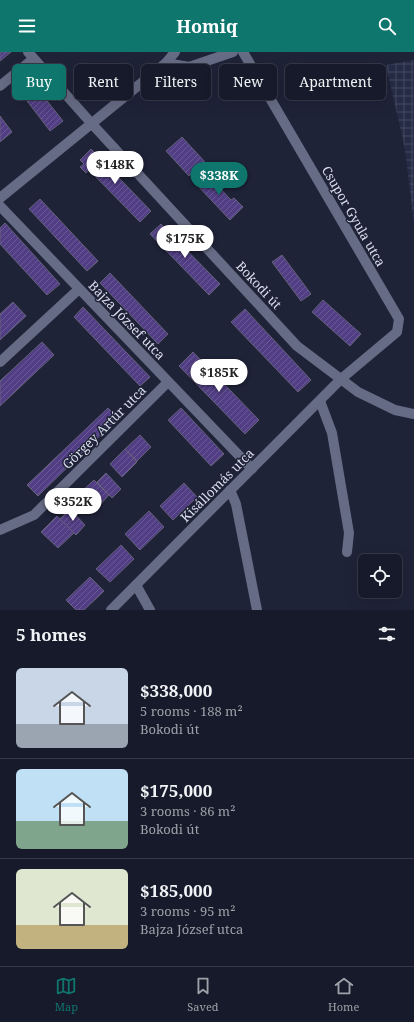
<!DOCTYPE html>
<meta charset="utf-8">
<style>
:root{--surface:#171a2a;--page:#242736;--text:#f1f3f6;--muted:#9ea1a8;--line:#363847;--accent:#0f766e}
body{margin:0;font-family:"Noto Serif",serif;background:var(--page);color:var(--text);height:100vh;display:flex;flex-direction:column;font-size:15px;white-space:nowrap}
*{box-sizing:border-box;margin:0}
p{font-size:13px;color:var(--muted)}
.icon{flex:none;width:22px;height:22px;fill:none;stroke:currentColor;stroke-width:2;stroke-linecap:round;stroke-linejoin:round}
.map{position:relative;height:558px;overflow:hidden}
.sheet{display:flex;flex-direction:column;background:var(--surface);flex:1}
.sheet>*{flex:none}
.hud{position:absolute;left:12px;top:12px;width:390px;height:36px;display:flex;gap:8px}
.fabs{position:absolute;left:358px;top:502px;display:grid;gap:8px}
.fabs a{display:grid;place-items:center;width:44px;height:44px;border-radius:6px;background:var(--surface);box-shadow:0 4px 16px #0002,0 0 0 1px var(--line);font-size:20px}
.price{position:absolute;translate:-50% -34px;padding:0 9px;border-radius:14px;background:#fff;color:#222;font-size:13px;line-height:26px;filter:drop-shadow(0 1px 2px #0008)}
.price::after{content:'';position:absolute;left:50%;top:24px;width:12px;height:9px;margin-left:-6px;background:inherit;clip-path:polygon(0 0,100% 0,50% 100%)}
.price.selected{background:var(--accent);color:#fff}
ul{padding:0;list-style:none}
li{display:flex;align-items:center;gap:12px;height:100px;padding:0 16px}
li+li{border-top:1px solid var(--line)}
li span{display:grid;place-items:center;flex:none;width:112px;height:80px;border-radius:6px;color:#555}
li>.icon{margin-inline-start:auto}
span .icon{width:48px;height:48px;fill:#fffc;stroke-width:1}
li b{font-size:17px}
h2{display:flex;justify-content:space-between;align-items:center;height:48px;padding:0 16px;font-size:17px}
.tag{padding:0 14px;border-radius:6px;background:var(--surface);box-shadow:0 4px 16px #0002,0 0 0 1px var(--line);font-size:14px;line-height:36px}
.tag.selected{background:var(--accent);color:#fff}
header{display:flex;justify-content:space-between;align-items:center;height:52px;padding:0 16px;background:var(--accent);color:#fff;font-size:18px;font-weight:700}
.tab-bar{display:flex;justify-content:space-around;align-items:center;height:56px;border-top:1px solid var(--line);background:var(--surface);font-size:11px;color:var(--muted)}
.tab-bar a{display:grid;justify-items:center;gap:2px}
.tab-bar .selected{color:var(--accent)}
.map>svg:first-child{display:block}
</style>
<header><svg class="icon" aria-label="menu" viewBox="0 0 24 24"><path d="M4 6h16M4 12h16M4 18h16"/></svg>Homiq<svg class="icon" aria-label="search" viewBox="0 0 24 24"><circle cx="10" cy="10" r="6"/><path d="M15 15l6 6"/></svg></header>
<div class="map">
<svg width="414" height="558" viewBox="0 0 414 558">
<defs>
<pattern id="industrial-grid" width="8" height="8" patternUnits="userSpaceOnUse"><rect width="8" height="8" fill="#262c46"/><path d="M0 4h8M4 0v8" fill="none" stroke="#454a61"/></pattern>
<pattern id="building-hatch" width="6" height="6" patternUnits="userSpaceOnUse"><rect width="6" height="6" fill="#513e84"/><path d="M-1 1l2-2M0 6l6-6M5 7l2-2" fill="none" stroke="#695996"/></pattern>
</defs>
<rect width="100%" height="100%" fill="#1f2338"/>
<path fill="url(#industrial-grid)" d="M414,8V171L405,97L386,13Z"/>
<g fill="url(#building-hatch)" stroke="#646078">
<path d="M0,0H11L0,9Z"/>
<path d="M36,35L63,69L50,79L24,45Z"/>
<path d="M0,64L12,80L0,90Z"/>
<path d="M182,85L205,110L189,124L166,99Z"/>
<path d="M91,97L151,159L140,170L89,118L86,121L80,115L84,112L80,108Z"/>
<path d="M209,120L218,129L216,132L231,148L234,146L243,155L230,168L196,132Z"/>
<path d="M40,147L98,209L87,219L29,157Z"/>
<path d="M5,171L60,232L47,243L0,192V176Z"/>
<path d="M161,172L220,232L209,243L150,182Z"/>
<path d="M282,203L311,242L301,249L272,210Z"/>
<path d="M110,221L168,282L158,292L100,231Z"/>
<path d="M323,248L361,282L350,294L312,260Z"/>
<path d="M13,250L26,264L0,288V262Z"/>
<path d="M83,255L150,325L140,334L74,265Z"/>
<path d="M245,257L311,328L298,340L231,270Z"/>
<path d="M42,290L54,303L0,354V329Z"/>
<path d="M193,300L259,368L245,382L179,314Z"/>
<path d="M108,356L118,366L38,444L27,433Z"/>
<path d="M181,356L224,402L211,414L168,368Z"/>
<path d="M140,383L151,395L137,409L125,397Z"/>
<path d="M125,397L137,410L122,425L110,412Z"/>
<path d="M106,421L121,437L112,446L97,430Z"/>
<path d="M94,428L109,443L94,459L78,443Z"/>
<path d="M184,431L197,445L173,468L160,454Z"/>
<path d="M70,457L85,473L76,483L60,467Z"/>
<path d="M149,459L164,475L140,498L125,482Z"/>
<path d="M57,464L74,481L58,496L41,480Z"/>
<path d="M121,493L134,507L110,530L96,517Z"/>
<path d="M90,525L104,539L84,558H76L66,548Z"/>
</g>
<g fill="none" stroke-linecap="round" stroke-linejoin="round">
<g stroke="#666c85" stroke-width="10">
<path d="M28,0L92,72L297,294L358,340L395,358L414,362"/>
<path d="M166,11L175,0"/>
<path d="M0,34L33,7"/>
<path d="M0,146L166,11L189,15L233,0"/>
<path d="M0,154L252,417"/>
<path d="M0,310L79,237"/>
<path d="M320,349L332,381L349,481L347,500"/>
<path d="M230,438L236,452L257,558"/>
<path d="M0,478L34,463L168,330"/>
<path d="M136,533L150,558"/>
<path d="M111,558L341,327L397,280L399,267L243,0"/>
</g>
</g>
<g text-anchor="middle" stroke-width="3" stroke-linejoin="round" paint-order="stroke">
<g font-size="13" fill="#dadeec" stroke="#1f2338">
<text transform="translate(354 164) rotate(60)" y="5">Csupor Gyula utca</text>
<text transform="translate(259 233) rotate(47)" y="5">Bokodi út</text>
<text transform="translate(127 268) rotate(46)" y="5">Bajza József utca</text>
<text transform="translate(104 375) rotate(-45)" y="5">Görgey Artúr utca</text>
<text transform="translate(217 433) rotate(-45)" y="5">Kisállomás utca</text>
</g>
</g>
</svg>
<div class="fabs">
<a><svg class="icon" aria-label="locate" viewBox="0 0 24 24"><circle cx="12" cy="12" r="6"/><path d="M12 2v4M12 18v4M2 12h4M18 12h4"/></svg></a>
</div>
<b class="price" style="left:115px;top:133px">$148K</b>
<b class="price selected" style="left:219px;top:144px">$338K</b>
<b class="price" style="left:185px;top:207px">$175K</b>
<b class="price" style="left:219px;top:341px">$185K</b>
<b class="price" style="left:73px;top:470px">$352K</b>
<div class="hud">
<a class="tag selected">Buy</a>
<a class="tag">Rent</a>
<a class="tag">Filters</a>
<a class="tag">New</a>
<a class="tag">Apartment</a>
</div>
</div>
<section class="sheet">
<h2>5 homes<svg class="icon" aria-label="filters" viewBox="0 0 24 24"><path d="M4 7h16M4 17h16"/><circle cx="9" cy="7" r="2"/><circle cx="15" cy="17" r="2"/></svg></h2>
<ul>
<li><span style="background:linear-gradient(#c9d6e8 70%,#9aa5b1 0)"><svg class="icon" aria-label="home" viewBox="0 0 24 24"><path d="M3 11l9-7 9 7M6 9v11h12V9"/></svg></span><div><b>$338,000</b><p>5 rooms · 188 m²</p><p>Bokodi út</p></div></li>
<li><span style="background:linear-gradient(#bfe0f5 65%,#7fa58c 0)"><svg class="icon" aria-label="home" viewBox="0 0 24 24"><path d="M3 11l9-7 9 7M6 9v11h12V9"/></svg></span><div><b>$175,000</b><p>3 rooms · 86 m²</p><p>Bokodi út</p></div></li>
<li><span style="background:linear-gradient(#dfe7d0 70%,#c2b280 0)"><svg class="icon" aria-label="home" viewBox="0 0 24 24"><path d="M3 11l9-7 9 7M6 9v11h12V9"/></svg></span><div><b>$185,000</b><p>3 rooms · 95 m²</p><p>Bajza József utca</p></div></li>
</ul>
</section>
<nav class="tab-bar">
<a class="selected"><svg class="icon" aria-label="map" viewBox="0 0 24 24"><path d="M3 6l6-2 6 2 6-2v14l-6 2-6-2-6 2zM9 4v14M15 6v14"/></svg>Map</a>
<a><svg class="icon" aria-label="saved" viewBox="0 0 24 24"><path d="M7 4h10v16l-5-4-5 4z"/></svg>Saved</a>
<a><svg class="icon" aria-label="home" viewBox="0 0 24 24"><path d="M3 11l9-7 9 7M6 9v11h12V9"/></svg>Home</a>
</nav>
